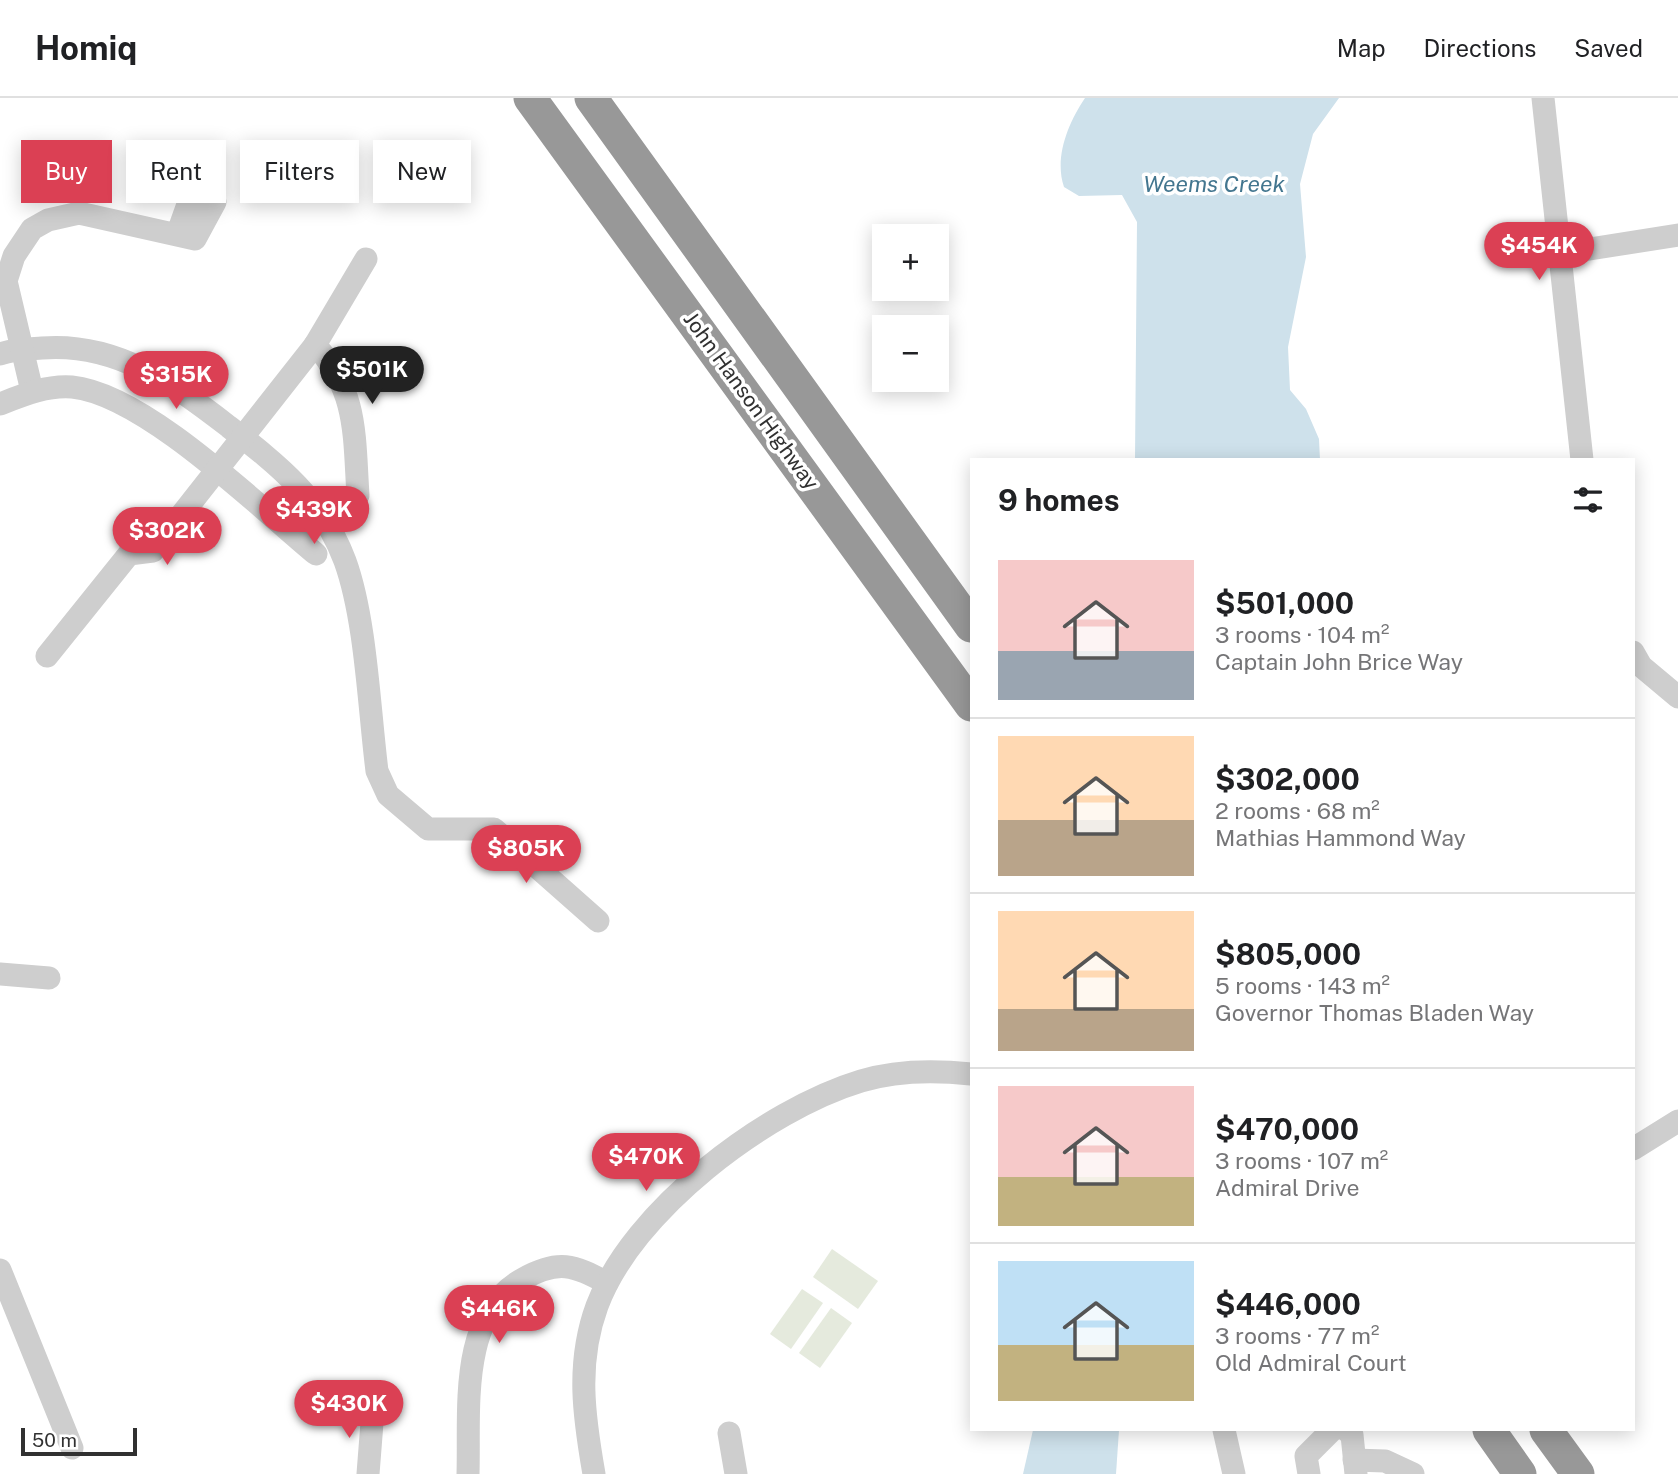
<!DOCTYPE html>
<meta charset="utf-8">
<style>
:root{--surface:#fff;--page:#f2f2f2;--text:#202124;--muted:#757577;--line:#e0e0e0;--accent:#db4054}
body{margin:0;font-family:"Public Sans",sans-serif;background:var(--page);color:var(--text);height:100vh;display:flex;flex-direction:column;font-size:26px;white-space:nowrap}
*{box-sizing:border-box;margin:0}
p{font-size:23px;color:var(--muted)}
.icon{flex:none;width:38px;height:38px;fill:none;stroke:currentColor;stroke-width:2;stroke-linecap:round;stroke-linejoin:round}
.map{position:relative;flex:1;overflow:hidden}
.sheet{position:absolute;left:970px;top:360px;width:665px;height:973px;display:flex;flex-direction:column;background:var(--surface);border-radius:0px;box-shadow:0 4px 18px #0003}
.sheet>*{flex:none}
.hud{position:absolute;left:21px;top:42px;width:665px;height:63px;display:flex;gap:14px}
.tools{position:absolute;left:872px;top:126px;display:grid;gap:14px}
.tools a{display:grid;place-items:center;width:77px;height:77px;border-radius:0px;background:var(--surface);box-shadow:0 4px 18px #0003;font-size:35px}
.scale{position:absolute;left:21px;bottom:18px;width:116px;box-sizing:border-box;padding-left:7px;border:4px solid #313131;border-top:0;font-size:19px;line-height:24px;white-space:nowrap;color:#313131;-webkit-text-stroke:5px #fff;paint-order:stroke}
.price{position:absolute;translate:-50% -60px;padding:0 16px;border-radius:24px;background:var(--accent);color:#fff;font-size:23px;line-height:46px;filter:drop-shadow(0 2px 4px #0008)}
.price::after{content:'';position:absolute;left:50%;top:42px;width:21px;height:16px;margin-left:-10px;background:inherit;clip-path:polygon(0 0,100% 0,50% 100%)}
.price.active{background:#222;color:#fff}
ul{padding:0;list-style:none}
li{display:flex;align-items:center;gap:21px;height:175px;padding:0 28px}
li+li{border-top:2px solid var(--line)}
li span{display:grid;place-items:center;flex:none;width:196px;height:140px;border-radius:0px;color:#555}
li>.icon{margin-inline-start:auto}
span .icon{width:84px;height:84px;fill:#fffc;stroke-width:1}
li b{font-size:30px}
h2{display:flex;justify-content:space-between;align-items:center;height:84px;padding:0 28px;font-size:30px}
.chip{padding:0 24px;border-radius:0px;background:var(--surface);box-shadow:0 4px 18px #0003;font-size:24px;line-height:63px}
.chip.active{background:var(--accent);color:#fff}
header{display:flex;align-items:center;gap:42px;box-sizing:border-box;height:98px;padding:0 35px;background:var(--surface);border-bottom:2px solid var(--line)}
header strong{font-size:33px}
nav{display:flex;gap:38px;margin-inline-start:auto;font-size:24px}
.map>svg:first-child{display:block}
</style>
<header>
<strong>Homiq</strong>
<nav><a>Map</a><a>Directions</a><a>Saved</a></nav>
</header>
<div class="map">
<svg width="1678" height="1376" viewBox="0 0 1678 1376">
<rect width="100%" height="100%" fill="#fff"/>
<g fill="#e5eadd">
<path d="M832,1151L878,1183L858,1211L813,1179Z"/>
<path d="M802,1191L823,1205L791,1251L770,1236Z"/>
<path d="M831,1210L852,1225L820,1270L799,1255Z"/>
</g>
<g fill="#cee1eb">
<path d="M1085,0H1339L1313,36L1300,86L1306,159L1288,249L1290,292L1306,311L1319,341L1320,362H1135L1137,124L1122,97L1079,98L1064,89C1054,60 1068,25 1085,0Z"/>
<path d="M1033,1332H1119L1116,1376H1023Z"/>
</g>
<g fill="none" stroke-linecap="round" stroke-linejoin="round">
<g stroke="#cecece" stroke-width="23">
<path d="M1543,0L1582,362"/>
<path d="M1558,156L1678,137"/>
<path d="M315,247C358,293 354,338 358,397"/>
<path d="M0,256C13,251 28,251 42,250C116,244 172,285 228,328C278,367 322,401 345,463C366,521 369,610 377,673L388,697L428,731H494L598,823"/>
<path d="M32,293L6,183L14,158L32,131L48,122L79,115L195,141L215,104L192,95L177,137"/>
<path d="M0,306C23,297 47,287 72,289C144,296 258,408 316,456"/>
<path d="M1633,554L1641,568L1678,599"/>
<path d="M47,558L129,456L153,453L315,247L366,161"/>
<path d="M0,876L49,880"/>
<path d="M1633,1051L1678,1023"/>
<path d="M0,1172L72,1350"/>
<path d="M1224,1332L1234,1376"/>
<path d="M1346,1332L1352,1337L1356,1376"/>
<path d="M729,1335L736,1376"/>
<path d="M1354,1362L1385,1363L1413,1376"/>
<path d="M368,1376L373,1312"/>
<path d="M468,1376C470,1312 458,1217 523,1181C559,1161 573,1167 607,1185"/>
<path d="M594,1376C584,1319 576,1265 597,1208C632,1113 765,1012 861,983C897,972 934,972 971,976"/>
<path d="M1309,1376L1306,1358L1332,1332"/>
</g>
<g stroke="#989898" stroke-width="33">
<path d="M530,0L971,607"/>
<path d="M591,0L971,528"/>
<path d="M1489,1332L1520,1376"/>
<path d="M1546,1332L1578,1376"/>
</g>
</g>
<g text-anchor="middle" stroke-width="7" stroke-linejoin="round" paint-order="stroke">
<g font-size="21" fill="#313131" stroke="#fff">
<text transform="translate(751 303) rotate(54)" y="7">John Hanson Highway</text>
</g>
<g font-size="23" font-style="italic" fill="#43768f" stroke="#fff">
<text x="1214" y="94">Weems Creek</text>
</g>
</g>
</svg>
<div class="tools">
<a>+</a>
<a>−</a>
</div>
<div class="scale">50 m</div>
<b class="price" style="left:1539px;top:184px">$454K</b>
<b class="price active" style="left:372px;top:308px">$501K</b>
<b class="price" style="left:176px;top:313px">$315K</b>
<b class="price" style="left:314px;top:448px">$439K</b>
<b class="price" style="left:167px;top:469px">$302K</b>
<b class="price" style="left:526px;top:787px">$805K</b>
<b class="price" style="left:646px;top:1095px">$470K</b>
<b class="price" style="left:499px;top:1247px">$446K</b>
<b class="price" style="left:349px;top:1342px">$430K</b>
<div class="hud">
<a class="chip active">Buy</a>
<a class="chip">Rent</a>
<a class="chip">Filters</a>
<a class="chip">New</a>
</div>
<section class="sheet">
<h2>9 homes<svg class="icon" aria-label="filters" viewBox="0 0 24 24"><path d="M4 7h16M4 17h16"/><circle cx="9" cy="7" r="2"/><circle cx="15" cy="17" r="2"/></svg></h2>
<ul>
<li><span style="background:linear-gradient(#f6c9c9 65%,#9aa5b1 0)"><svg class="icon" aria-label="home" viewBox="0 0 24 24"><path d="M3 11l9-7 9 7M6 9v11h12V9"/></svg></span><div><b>$501,000</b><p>3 rooms · 104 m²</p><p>Captain John Brice Way</p></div></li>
<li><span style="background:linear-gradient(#ffd9b3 60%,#b9a48a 0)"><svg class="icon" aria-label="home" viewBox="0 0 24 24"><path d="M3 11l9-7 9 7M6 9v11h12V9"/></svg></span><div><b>$302,000</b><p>2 rooms · 68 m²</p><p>Mathias Hammond Way</p></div></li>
<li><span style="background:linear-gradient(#ffd9b3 70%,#b9a48a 0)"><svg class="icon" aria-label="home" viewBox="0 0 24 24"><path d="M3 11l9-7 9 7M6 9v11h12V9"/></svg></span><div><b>$805,000</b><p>5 rooms · 143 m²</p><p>Governor Thomas Bladen Way</p></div></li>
<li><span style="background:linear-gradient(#f6c9c9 65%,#c2b280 0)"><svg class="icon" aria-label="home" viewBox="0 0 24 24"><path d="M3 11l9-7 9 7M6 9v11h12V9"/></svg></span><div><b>$470,000</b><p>3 rooms · 107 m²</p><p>Admiral Drive</p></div></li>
<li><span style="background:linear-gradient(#bfe0f5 60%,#c2b280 0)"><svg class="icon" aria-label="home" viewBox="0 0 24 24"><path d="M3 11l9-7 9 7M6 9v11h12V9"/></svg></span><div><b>$446,000</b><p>3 rooms · 77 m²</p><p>Old Admiral Court</p></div></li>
</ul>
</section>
</div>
